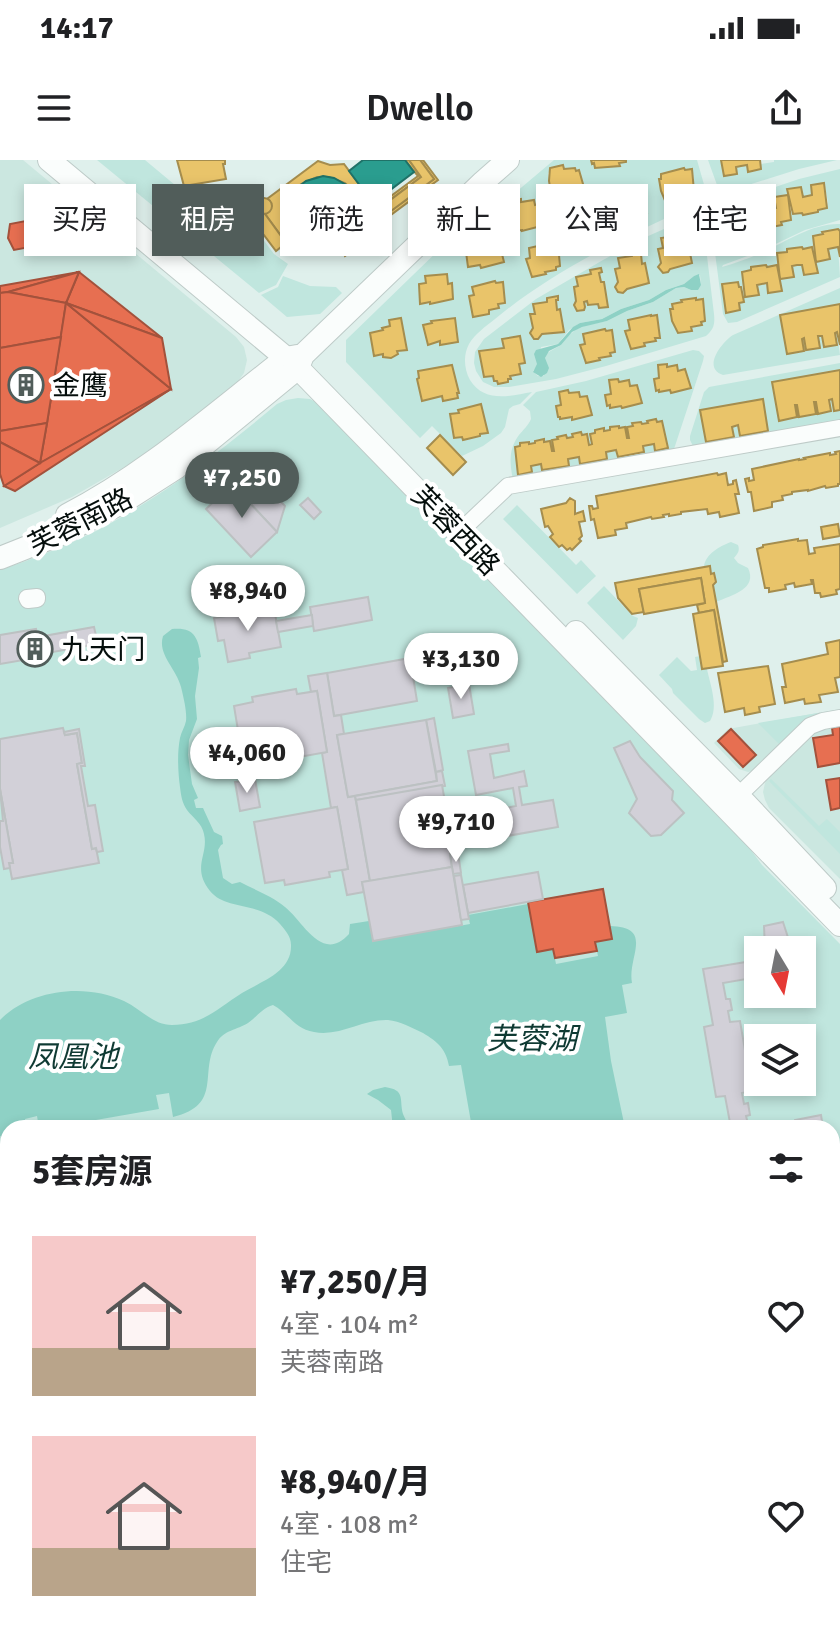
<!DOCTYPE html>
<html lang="zh">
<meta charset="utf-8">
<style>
:root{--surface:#fff;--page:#f2f2f2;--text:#202124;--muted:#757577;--accent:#515d5a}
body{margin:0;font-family:Signika,"Noto Sans SC",sans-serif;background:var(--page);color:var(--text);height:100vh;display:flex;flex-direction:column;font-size:30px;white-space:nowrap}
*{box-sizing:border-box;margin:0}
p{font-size:26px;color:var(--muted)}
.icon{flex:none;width:44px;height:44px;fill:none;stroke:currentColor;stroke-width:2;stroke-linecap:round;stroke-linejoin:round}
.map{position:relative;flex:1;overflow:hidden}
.details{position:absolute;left:0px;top:960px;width:840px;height:512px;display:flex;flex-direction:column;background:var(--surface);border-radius:24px 24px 0 0;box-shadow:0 4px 12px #0003}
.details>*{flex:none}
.top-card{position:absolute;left:24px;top:24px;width:792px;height:72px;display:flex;gap:16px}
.needle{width:52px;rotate:170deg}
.buttons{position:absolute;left:744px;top:776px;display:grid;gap:16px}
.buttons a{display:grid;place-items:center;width:72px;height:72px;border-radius:0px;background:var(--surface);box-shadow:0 4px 12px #0003;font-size:40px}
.price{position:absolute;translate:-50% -68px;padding:0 18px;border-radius:28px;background:#fff;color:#222;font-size:26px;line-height:52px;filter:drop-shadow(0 2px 4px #0008)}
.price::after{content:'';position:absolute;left:50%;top:48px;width:24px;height:18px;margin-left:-12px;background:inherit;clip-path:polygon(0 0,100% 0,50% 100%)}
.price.selected{background:var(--accent);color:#fff}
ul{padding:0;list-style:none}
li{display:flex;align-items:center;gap:24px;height:200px;padding:0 32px}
li span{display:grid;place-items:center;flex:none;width:224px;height:160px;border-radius:0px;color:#555}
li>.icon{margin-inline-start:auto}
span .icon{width:96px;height:96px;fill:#fffc;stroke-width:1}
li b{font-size:34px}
h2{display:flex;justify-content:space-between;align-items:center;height:96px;padding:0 32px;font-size:34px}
.chip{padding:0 28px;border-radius:0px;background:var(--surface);box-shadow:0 4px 12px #0003;font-size:28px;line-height:72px}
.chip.selected{background:var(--accent);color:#fff}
.status{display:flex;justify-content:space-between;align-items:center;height:56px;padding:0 40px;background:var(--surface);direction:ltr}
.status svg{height:22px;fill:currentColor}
header{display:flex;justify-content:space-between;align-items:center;height:104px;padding:0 32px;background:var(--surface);font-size:36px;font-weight:600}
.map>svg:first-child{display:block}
</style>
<div class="status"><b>14:17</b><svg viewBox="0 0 49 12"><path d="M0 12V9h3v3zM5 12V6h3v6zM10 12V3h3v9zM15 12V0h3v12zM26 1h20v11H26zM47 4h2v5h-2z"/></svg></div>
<header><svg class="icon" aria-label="menu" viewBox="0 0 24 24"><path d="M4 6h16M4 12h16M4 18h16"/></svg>Dwello<svg class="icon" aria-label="share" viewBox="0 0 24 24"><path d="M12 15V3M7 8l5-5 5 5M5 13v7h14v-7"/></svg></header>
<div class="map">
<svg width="840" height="1472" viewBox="0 0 840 1472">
<rect width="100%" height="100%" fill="#dff0ec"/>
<g fill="#cbe7e0">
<path d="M0,0H23L236,177L244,187L247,200L244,213L236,224L186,264L133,302L72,337L0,368Z"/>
<path d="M840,549V551L814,555L807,559L752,611L748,612L739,609L714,583L728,569Z"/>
<path d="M840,565V719L769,648L765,640L763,632L765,623L770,615L814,573L821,569Z"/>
</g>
<g fill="#c0e6de" fill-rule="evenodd">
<path d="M97,0H145L217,60L237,45L274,94L288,104L276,125L259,133Z"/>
<path d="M554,0H591L592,3L605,6L606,8L619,6V3L626,2V0H697L705,28L699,42L693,46C625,76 553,111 495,159C486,166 475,174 469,184C463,195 464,209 470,220C484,243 510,236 532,232L520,244L513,246L509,249L505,267L501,273L483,286L462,296L432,266L420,278L346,202V180L446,83L455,90L504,42ZM563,5L564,9L575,8L576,11L579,10L585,31L578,32V35L565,37L564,35L551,32L548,13L550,12V8ZM684,8L685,10L692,9L694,19L692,20L690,35L680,37V41L667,43L666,39H663L659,20L661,19V14ZM637,30L638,32L644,31L647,53L642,54L643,57L632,59V62L619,64L612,47L617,46L627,32ZM520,39L521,42L533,40L535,45H539L545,65L523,71L522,70L513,71L511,67H508L506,56L511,54ZM593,54L594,56L600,55L603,77L598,78V81L587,83V86L575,88L568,71L573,69L571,60ZM488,79L489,84L502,91L504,101L481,108L480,105L468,107L466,93L470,91L469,82ZM551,83L558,84L560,105L556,107V110L545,112V115L532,117L526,100L530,98L529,88ZM435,115L436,116L446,115L448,124H452L453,130L442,142L421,144L419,124L426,123L425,116ZM495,121L496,123L502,122L505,143L498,144L499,148L489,150V154L473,157V127ZM401,158L406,190L397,191V194L391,198L383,196V194L374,195L370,173L383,170V168L390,166L389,160ZM455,158L458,174L456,175L457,182L441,185L440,181L429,185L424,165L432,163V161ZM452,205L459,232L457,233L458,238L444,241L442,236L422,241L417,220L419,218V211ZM481,244L488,272L480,274V277L463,279L450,255L459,253V250Z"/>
<path d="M708,0H721L724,16L736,7L747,5L748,12L761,9L760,0L761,4L774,2V0H837L799,9L726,32L717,25Z"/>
<path d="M840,9V60L805,70L761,91L723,105L722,107C736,103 750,98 763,92C787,81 813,63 840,64V71L837,69L823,72V74L813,82L817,102L830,99L828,89L838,87L840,117L737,162L728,163L723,154L711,62L713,48L799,19ZM824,23L828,42L827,48L818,50V53L803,55L802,53L793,54L790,50L791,60L781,62L782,64L766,67V65L754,62V74L745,76V79L730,81L729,79L720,80L717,75L714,55L727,53L729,63L739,62L738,52L751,49V42L764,39L766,50L776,48L774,38L788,35L787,29L801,27L803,37L812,35L811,25ZM802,87L803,89L812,87L818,112L805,115L802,105L792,106L794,117L781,119L778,93L787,92V89ZM766,105L767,107L779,111L782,130L769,133L767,123L757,125L758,135L745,137L742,112L751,110V107Z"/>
<path d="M696,56L703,63L714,154C715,164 714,169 706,176L606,206L556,219L509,227H494L483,222L476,211L474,203L475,192L484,179L536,139L603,100L646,77L691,57ZM686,70V74H684L685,84H688L692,103L670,109L664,113L659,109L661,103L658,89L663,88L661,79L675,76ZM643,90V94H641L642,104H645L649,123L627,129L622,133L616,129L618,122L615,109L620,108L618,99L632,96ZM601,109L602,112L599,113L601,122H604L608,147L599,148L598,144L588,145L587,141L584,142L585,146L584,150L579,152L574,147L576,141L574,128L578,126L576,117L591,114L590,110ZM700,115L701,125L691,130L684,127L676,128L653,142L627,151L607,161L587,165L577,169L569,175L561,185L547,193L545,198L544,216H538L533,211L537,206L541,187L558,184L569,170L580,163L602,159L621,149L649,140L666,130L684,124L694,116ZM557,136L558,139L556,140L557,150H560L564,172L542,174L538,179H535L530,175L533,168L530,155L535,154L533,144L547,142V138ZM695,138L696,140L703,139L705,149L703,150L701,165L675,169L670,150L682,142V140ZM650,155L651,156H657L659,178H655V181L644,183V186L632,189L625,171L630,170L628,160ZM605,169L606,171L612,170L614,181L610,196L599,198V200L586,203L580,186L585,184L583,174ZM520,176L525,202L519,204L520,214L510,216L508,222L498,224L497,221H494L493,216L484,217L479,191L504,188L503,179Z"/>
<path d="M283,116L310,126L336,127L342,133L320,154L287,157L261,135L278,127Z"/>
<path d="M840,128V144L780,155L787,194L804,191L802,179L804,178L807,190L820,188L818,176H822L824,187L837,185L835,173L837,172L840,195L723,215C702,208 721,183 733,175Z"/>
<path d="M693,190L699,191L704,196L703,201L674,289L513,320C510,303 508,290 519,275C523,270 528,266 531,259L530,251L523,245L536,232L586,221ZM667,204V207L677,205L678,211L685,210L690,228L671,233L670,230L660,232L656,230L659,218V205ZM578,232L580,237L590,245L592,255L573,259L572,257L561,259L557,257L556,246L561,245L559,237ZM656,259L657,262L662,261L668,288L656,290L654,284L643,286L644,292L618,297L616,290L606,292L580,304L579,297L568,299L569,306L543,310L541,304L531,306V312L518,314L515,287L520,286V283L528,282L529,284L535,283V280L543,279L544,282L550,281L552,291H554L558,276L566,275L567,278L573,277V274L581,272L582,275L587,274L589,285L592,284L590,274L595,273V270L604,268V271L610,270V267L618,266L627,278H629L627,267L633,266V263L641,262L642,264L648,263V261Z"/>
<path d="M840,203V210L772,222L779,260L797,257L795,245H797L799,257L816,242L818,253L831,251L829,240L832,239L840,250V262L693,286L690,280V276L704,232L709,227ZM763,239L768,271L738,265L732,267L733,277L706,281L700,250Z"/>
<path d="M298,238L310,239L319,244L731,663L762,705L840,784V1472H0V410C33,399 65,386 96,371C162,337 221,291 277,244L286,240ZM758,790H802V834H758ZM758,878H802V922H758ZM8,968H832V1464H8Z"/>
<path d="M517,345L576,405L581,400L596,416L577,434L503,359Z"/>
<path d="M731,382L738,385C740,391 738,393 734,398L738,403L748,408C758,429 732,435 716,442L713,425L716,422L714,413L711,414L710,406L704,407C705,394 720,386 731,382Z"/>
<path d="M604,426L633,456L638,458L636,466L623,480L587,443Z"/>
<path d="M700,496L702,509H707C710,524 719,547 710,561L705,563L699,559L673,533L672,529L659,515L677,497L691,511L697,510L695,497Z"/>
<path d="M818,553V554L806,559L780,585L758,563Z"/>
<path d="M771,619L819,666L827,659L840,672V694L769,621Z"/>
</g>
<g fill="#8ed1c5">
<path d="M699,114L701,125L698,130H691L684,127L676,128L653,142L627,151L607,161L582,167L572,172L561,185L549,191L545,198L549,208L547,213L541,217L533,212L537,204L534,194L536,190L558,184L573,167L580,163L602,159L621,149L649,140L666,130L684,124L694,116Z"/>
<path d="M172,469C194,467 198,477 201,497L198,498L199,508L195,536L197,559L189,580L188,595L192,624L198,638L194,640L196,648H203L214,672L222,676L223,684L221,685L218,690L223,718L232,724L240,722C255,730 272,736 285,747C303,761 322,804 349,774L350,764L369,761L373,781L470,764L468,755L528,744L537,792L553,789L556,804L598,796L595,782L612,779L610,766C655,767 627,797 632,823L622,825L627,853L605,857L611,901L625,968H472L461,905L449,906C446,889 438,882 423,873C412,868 400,861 388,860C362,859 340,877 314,872C295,869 288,853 273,845C262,848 257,857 248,863C237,870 224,870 217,882C198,911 224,945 173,957L169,933L156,935L159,949L50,968H39L37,956L25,959L26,968H8V979L0,976V860C30,829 86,823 124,841C141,849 153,865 172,865C203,865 218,848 242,833C262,821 292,812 291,785C291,776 285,770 280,764C260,741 226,751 210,731C191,707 209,695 204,674C202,663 193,658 187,650C182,643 181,635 180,627C178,612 177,593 180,578C181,572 185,567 186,561C187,552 184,540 182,531C178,509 157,496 163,476Z"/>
<path d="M385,927C406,930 399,939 403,954C404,956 409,967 409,968H393L391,950L378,940L367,934L373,930Z"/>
<path d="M0,1407H8V1464H464L450,1472H0Z"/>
<path d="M504,1464H720L721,1469L704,1472H503Z"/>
</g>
<g fill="#e9c46a" stroke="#a58d4e" stroke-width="2" fill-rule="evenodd">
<path d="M177,0H225V4H223L226,19L184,26Z"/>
<path d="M405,0H409L421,17L381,47L387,54L434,19L420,0H423L438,20L388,57L383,55L377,57L376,66L380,70L345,96L335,77L346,66L348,51L346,43L334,32L319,30L305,37L301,44L299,59L306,73L291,89L265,54L268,52L271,47L270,41L267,39L318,1L330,5L344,4L376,47L418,16ZM317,17H329L345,23L354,31L359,42L362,53L360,65L355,76L342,88L337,78L344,73L348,66L350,49L347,42L335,30L319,28L304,36L296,50L299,67L304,73L296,81L287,66L285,54L289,37L301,24Z"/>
<path d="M409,0H420L434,19L387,54L381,47L421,17Z"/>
<path d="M591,0H626V2L619,3L620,6L595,8L594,3L592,4Z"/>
<path d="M721,0H760L761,9L748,12L747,5L741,6L736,7L737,14L724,16Z"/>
<path d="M563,5L564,9L575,8L576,11L579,10L585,31L578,32L579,35L554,37L553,32L551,33L549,21L550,8Z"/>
<path d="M684,8L685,10L692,9L694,31L690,32L691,35L680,37V41L666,43L661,31L659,19H661V14Z"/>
<path d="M824,23L827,48L818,50V52L803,55L802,53L793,54L787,29L801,27L803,37L812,35L811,25Z"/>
<path d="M638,30V32L644,31L647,53L642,54L643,57L632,59V62L618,64L612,46H617L615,35Z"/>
<path d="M788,35L791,60L781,62L782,65L766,68V65L756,67L750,42L764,39L766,50L776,48L774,37Z"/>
<circle cx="264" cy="46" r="8"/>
<path d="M176,39L192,53L182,65L165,50Z"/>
<path d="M521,39V42L534,40L535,45L539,44L545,65L522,71V70L512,71L511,67H508L506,55L511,54L509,41Z"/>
<path d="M751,49L754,74L745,76V79L730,81L729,79L720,80L714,55L728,53L729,63L739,62L737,51Z"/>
<path d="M259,53L265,54L286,83L276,91L251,58Z"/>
<path d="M594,54V56L600,55L603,77L598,78L599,81L587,83L588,86L574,88L568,70L573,69L571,60Z"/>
<circle cx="383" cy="63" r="8"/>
<path d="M838,69L840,71V97L838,87L828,89L830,99L816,102L813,76L823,74L822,72Z"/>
<path d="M686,70L687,74H684L685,84L688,83L692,103L670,109L668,112L663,113L658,107L661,103L658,89L663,88L661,78L675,76V72Z"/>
<path d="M488,79L489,84L499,82L504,102L481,108L480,105L468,107L466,92L470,91L469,82Z"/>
<path d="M551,83V85L558,84L560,106L556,107V110L545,112L546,114L532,117L526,99L530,98L529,88Z"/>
<path d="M802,87L803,89L812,87L818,113L804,115L802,105H797L792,106L794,117L780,119L777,93L787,92V89Z"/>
<path d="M643,90L644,94H641L642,104L645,103L649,123L627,129L623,133L618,132L615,127L618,122L615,109L620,108L618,98L632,96V92Z"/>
<path d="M766,105L767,107L777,105L782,131L768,133L767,123L757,125L759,135L745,137L742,112L751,110V107Z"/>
<path d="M601,108L602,112L599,113L601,122H604L608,147L599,148L598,144L588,145L587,141L584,142L585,147L584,150L577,151L574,145L576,141L574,127L578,126L576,117L591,114L590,110Z"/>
<path d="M447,114L448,124L452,123L453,139L430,144V142L420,144L419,124L426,123L425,116Z"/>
<path d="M495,121L496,123L503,122L505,143L498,144L499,148L489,150V154L473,157L469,136L474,135L472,127Z"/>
<path d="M738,122L739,127H741L744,142L739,143L740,150L726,153L722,124Z"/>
<path d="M558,136V140H556L557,150L560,149L564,172L542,174L538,179H534L530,173L533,168L530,154H535L533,144L547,142V138Z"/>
<path d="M696,138V140L703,139L705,161L701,162L702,165L691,167L692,171L678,173L672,161L670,149H673L672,144L682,142L681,140Z"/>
<path d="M840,144V185L837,172L835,173L837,185L824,187L822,176H818L820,188L806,190L804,178L802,179L804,191L787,194L780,155Z"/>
<path d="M651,155V156L657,155L660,178H655L656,181L644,183L645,186L631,189L625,171L630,170L628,160Z"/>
<path d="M401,158L407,190L397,191L398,194L391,198L383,197V194L374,196L370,173L383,170L382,168L390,166L389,160Z"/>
<path d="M455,158L458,182L440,185V181L428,185L423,165L432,163L431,161Z"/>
<path d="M605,169L606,171L612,170L615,192L610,193L611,196L599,198L600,200L586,203L580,185L585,184L583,174Z"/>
<path d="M520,176L525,203L519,204L521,214L510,216L511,219H508V222L498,224L497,221H494L493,216L484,217L479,191L504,188L502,179Z"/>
<path d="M667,204V207L677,205L678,211L685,209L691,228L671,233L670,230L659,232V230L656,231L654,219L659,218L658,205Z"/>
<path d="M452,205L459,233H457L458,238L443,241L442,236L422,241L417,219L419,218L418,211Z"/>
<path d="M840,210V250L834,251L832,239L829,240L831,251L818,254L816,242H814L816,254L799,257L797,245H795L797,257L779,261L772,222Z"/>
<path d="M618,219L619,222L629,220L630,226L637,225L642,243L622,248L621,246L610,248V245L607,246L605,235L611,234L609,220Z"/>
<path d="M568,230L569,233L579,232L580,237L587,236L592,255L572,260V257L560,259V257H558L556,246L561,245L559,232Z"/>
<path d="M763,239L768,271L740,276L738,265L732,267L734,277L706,282L700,250Z"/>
<path d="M481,244L488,273L480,274V276L463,280L462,277L454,278L450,254L459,253L458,250Z"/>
<path d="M656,259L657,262L662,261L668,288L655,291L654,284L643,286L644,292L618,297L616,290L606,292L607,299L580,304L579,297L568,299L569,306L542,310L541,304L531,306L532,312L518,315L515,287L520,286V283L529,282V284L535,283V281L544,279V282L550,281L552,291H554L552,280L558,279L557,277L566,275L567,278L573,277L572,274L581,272L582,275L587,274L589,285L592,284L590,274L595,273V270L604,268V271L610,270V267L619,266V268L625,267L627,278H629L627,267L633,266L632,263L641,262L642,264L648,263L647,261Z"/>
<path d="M440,275L466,302L453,315L427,288Z"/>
<path d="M840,291V324H838V326L826,328L825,326L808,331V330L792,332V334L782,336L783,340L772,342V347L754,351L751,332H748L745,319L749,318V321L754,320L752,309L799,299V300L805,299L804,298L830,293V295L836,294L835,292Z"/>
<path d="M717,313L718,315L726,313L728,325L733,324V321L736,320L739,334H735L739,353L720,357L719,352L708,354L707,349L681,352V354L669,356V354L663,355L664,357L652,359L651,357L626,363L627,368L615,370L616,375L598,378L594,359L591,360L589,346H592L593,349L598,348L596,336Z"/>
<path d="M570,338L575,341V354L583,351L585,361L579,362L582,376L579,379L581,381L572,390L570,388L567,390L562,385L559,387L550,377L553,374L548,366L545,367L541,349L566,343Z"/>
<path d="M838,364L840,376L823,379L821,367Z"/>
<path d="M798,379V381L807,380L809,394L815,393L814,388L840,384V429L836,430L837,434L821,437L820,433H815L813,420H811L812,424L795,427L794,423L785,425L786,429L769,432V428H765L757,389L763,387V385Z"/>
<path d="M710,406L711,414L714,413L716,422L713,425L727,501L723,502L714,450L699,453L697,445L705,443L701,418L639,429L644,452L632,454L618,438L615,423Z"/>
<path d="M701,418L705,443L644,454L639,429Z"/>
<path d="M714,450L723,506L702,509L693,454Z"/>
<path d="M840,480V517L835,518L838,532L819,535L821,542L805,544L804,539L785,543L782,527H786L782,504L828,494L826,483Z"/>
<path d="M768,506L775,544L759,547L760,552L745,555L744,548L725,552L718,513Z"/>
</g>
<g fill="#e76f51" stroke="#a3523c" stroke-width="2">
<path d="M36,59L43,72L41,85L14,90L8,78L10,64Z"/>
<path d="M79,112L162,178L66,143Z"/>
<path d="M79,112L8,132L0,133V126Z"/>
<path d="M79,112L66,143L8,132Z"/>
<path d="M8,132L66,143L61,177L0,188V133Z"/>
<path d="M66,143L171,229L40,303L47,263Z"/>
<path d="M66,143L162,178L171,229Z"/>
<path d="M61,177L47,263L0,271V188Z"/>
<path d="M171,229L15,331L4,326L40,303Z"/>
<path d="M47,263L40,303L0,282V271Z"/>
<path d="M0,282L40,303L4,326L0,314Z"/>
<path d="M840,566V603L818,607L813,578L833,575L832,568Z"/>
<path d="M731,569L756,595L743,607L718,581Z"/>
<path d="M840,618V648L831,650L826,620Z"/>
<path d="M603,729L612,779L595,782L597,791L555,798L553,789L537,792L528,742Z"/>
</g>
<g fill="#2a9d8f" stroke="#1f7268" stroke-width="2">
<path d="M363,0H405L414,12L373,43L349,11Z"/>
<path d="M323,16L334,18L350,27L357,37L361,47V59L358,70L351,80L342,88L337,78L344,73L348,66L350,49L347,42L335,30L319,28L304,36L296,50L299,67L304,73L296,81L287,66L286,48L292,32L306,21Z"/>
</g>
<g fill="#d2d0d8" stroke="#bcc1c2" stroke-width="2">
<path d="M250,309L285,346L277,372L232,324Z"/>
<path d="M278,314L291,328L284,336L270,322Z"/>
<path d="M232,324L277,372L251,397L206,349Z"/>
<path d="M308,338L321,352L314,359L300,345Z"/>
<path d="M368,437L372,460L314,471L310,447Z"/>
<path d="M274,448L281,487L249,493L250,498L228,502L224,480L218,481L214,458Z"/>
<path d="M312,455L313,466L278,472L276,461Z"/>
<path d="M94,467L98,484L41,494V497L0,504V475L36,469L38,477Z"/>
<path d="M410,498L417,541L334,556L327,513Z"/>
<path d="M327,513L334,556L341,555L344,574L337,575L348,637L355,636L370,721L362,722L364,732L347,735L342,710L348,709L337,647L331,648L322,593L327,592L317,531L311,532L308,516Z"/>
<path d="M469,524L474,554L453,558L448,528Z"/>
<path d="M296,529L297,534L317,531L327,592L244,607L234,546L253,542L252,537Z"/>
<path d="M434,558L443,610L436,612L426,560Z"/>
<path d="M426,560L437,621L348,637L337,575Z"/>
<path d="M63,568L65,575L77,573L82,603L77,604L92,689L96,688L99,703L12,719L9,703H13L0,629V579Z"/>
<path d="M79,569L85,606H81L88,646L95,645L103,691L97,692L96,688L92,689L77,604L82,603L77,573L65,575L64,572Z"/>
<path d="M630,581L640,597L673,631L672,640L684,653L661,675L651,676L629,653L637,639L614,588Z"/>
<path d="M508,584L509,591L490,594L494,618L524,611L527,626L519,627L522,645L553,640L558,667L496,678L491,651L516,646L513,628L476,635L468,591Z"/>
<path d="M442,611L445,626L356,640L355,636L437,621L436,612Z"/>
<path d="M255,619L260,647L240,651L235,622Z"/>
<path d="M442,625L454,693L450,694L452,707L370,721L356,640Z"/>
<path d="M0,629L13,703H9L10,708L4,709L0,687V661H3Z"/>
<path d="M337,647L348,709L329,712L330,717L285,725L284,720L265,723L254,662Z"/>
<path d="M458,693L461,713L453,714L450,694Z"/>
<path d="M452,707L462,765L373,781L362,722Z"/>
<path d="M538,712L543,739L468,753L463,725Z"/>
<path d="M461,715L469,759L461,760L454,716Z"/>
<path d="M783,762L792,790H765L764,766Z"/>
<path d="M758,800V817L723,823L726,839H730L732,850L728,851L730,862L740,861L752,931L742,933L744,944L748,943L750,955L746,956L749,968H731L725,936L716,937L704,867L713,865L703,809Z"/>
<path d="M821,955L823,968H771L795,964V960Z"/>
<path d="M8,1300V1348L0,1350V1302Z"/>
<path d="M840,1451V1472H820L818,1464H832V1452Z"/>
</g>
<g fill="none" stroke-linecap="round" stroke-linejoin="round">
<defs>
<g id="street">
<path d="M469,363L508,326L840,268"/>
<path d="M37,437V439L28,440L27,438Z"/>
<path d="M738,636L810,566L823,561L840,558"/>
</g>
<g id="secondary">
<path d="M49,0L298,208L840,765"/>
<path d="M67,355C147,314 215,253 286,198L297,196"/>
<path d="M0,398L63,373L123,342L176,308L298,208L303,195L483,22L508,0"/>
<path d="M576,472L747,645L825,728"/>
</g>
</defs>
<use href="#street" stroke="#becbc8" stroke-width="18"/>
<use href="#secondary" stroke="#becbc8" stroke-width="24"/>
<use href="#street" stroke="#fafdfc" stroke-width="16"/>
<use href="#secondary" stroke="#fafdfc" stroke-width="22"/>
</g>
<defs>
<symbol id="building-ring" viewBox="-11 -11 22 22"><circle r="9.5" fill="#fff" stroke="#515d5a" stroke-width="1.5"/><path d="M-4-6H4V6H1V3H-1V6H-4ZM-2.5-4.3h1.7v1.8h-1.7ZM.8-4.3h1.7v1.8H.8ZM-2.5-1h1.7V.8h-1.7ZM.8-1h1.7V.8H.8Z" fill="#515d5a"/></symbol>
</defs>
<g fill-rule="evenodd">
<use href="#building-ring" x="6" y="205" width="40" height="40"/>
<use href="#building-ring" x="15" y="469" width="40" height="40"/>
</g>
<g text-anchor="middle" stroke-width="8" stroke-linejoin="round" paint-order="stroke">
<g font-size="28" fill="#050e0c" stroke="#fff" text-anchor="start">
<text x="52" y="235">金鹰</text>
<text x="61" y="499">九天门</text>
</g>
<g font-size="28" fill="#050e0c" stroke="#fff">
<text transform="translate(80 361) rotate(-27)" y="10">芙蓉南路</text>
<text transform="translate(456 370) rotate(46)" y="10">芙蓉西路</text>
</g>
<g font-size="30" font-style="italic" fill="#0f3a33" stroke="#fff">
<text x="532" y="889">芙蓉湖</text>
<text x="73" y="907">凤凰池</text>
</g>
</g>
</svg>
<div class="buttons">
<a><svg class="needle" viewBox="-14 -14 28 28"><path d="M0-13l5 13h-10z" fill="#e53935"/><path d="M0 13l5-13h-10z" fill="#757577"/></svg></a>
<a><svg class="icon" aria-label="layers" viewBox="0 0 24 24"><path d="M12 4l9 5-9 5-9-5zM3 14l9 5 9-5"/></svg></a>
</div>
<b class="price selected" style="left:242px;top:360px">¥7,250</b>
<b class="price" style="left:248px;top:473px">¥8,940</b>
<b class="price" style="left:461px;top:541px">¥3,130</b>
<b class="price" style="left:247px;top:635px">¥4,060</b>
<b class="price" style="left:456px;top:704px">¥9,710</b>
<div class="top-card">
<a class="chip">买房</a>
<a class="chip selected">租房</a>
<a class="chip">筛选</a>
<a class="chip">新上</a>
<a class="chip">公寓</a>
<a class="chip">住宅</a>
</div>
<section class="details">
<h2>5套房源<svg class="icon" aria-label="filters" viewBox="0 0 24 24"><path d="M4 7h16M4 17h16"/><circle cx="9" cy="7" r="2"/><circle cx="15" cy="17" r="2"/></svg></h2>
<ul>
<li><span style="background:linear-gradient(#f6c9c9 70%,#b9a48a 0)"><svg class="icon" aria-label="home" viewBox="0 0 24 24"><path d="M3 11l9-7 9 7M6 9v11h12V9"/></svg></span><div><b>¥7,250/月</b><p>4室 · 104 m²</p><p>芙蓉南路</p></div><svg class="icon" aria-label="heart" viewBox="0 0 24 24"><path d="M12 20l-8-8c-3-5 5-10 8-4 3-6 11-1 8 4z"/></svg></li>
<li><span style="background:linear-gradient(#f6c9c9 70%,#b9a48a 0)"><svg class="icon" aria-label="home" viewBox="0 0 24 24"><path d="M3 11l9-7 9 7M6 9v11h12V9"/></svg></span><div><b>¥8,940/月</b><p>4室 · 108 m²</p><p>住宅</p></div><svg class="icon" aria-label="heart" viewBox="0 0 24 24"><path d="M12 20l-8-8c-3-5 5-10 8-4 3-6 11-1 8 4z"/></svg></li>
</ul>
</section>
</div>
